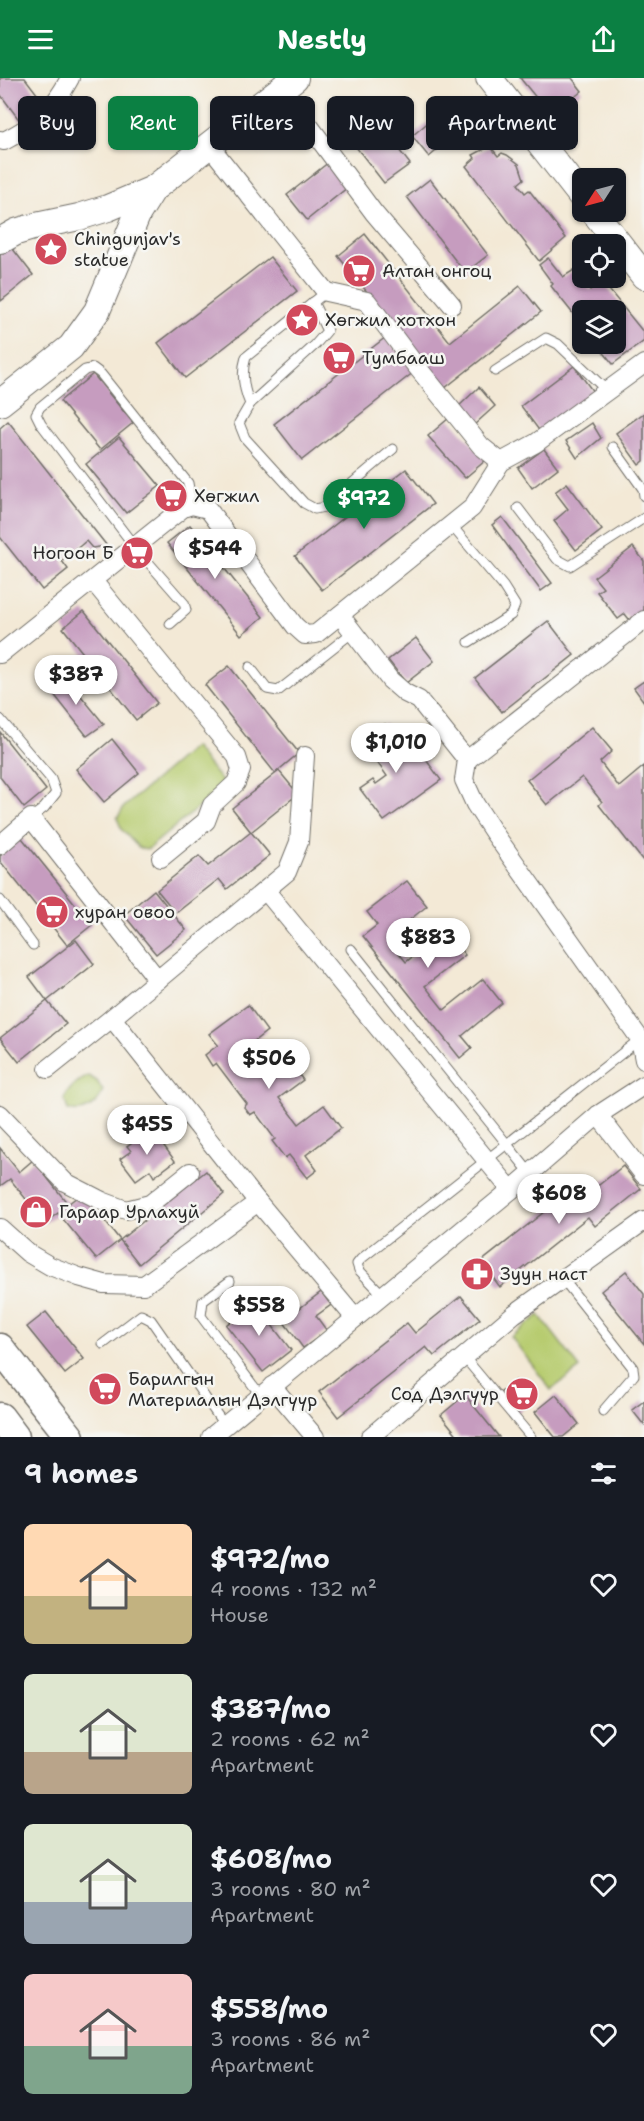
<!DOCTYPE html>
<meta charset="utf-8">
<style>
:root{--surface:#171b24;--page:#242831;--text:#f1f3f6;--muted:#9ea1a6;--accent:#0b8043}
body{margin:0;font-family:"Shantell Sans",sans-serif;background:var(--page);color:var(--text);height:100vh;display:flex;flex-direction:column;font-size:22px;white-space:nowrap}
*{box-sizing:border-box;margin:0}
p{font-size:20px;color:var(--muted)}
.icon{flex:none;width:33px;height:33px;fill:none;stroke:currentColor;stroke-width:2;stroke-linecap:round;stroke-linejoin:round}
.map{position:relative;height:1359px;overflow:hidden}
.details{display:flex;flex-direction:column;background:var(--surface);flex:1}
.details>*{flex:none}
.banner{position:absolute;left:18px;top:18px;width:609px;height:54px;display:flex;gap:12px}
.needle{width:39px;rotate:234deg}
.buttons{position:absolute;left:572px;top:90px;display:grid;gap:12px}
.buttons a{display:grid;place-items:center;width:54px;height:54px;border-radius:9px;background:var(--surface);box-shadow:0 2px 4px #0004;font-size:30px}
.price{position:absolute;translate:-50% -51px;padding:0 14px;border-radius:21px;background:#fff;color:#222;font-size:20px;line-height:39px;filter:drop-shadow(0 2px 3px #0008)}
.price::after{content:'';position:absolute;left:50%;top:36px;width:18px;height:14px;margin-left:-9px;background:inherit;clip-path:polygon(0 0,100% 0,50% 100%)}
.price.current{background:var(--accent);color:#fff}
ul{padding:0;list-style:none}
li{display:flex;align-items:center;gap:18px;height:150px;padding:0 24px}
li span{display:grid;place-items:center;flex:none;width:168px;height:120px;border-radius:9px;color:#555}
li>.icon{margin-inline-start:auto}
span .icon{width:72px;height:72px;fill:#fffc;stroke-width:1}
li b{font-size:26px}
h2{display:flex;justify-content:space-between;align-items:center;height:72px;padding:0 24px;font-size:26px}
.chip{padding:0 21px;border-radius:9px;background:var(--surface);box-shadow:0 2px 4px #0004;font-size:21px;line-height:54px}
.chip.current{background:var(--accent);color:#fff}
header{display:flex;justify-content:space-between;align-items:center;height:78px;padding:0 24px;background:var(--accent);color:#fff;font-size:27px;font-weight:700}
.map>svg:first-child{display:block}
</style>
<header><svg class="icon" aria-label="menu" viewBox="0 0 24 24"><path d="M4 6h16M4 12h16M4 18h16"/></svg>Nestly<svg class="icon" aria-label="share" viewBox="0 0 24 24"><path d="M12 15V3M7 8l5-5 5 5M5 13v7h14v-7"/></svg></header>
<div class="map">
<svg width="644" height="1359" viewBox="0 0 644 1359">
<rect width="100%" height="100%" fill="#f6f6f2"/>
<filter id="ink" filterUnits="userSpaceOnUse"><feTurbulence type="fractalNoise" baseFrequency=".0167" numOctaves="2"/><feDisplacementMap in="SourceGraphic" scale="12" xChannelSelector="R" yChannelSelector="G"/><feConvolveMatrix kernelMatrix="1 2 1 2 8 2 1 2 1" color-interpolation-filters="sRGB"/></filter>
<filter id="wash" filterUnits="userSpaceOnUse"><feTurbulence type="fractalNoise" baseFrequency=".008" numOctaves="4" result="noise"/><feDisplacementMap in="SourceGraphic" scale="24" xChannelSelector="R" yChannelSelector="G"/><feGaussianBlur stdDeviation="1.35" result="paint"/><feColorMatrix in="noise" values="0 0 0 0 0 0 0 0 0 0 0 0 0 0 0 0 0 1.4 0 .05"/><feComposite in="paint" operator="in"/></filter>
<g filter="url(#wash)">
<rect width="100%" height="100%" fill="#f3e9d6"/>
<g fill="#b7cc70" stroke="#717c4e" stroke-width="1.5">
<path d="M194,669L225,707L148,771L139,770L122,752L117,740L124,729Z"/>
<path d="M89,998L97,1003L103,1013C97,1028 83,1037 68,1032L64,1021C68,1011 78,1002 89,998Z"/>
<path d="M539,1237L580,1290L551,1312L511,1259Z"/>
</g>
<g id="blocks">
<g fill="#c69cbf">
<path d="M0,0H25L44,25L20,43L0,16Z"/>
<path d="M520,0H572L582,13L551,38Z"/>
<path d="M444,31L461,52L429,79L412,58Z"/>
<path d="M375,41L410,86L384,105L349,60Z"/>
<path d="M490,68L498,78L502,75L507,77L519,86L524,101L518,106L525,115L529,112L566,160L539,183L466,88L475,80L473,77Z"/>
<path d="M329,84L348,109L307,142L287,117Z"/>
<path d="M430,101L488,177L465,195L407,119Z"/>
<path d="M365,156L450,264L520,208L541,234L445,310L338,178Z"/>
<path d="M9,166L33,197L1,223L0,173Z"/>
<path d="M270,179L297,213L185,300L158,265Z"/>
<path d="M548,180L563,199L574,192L590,212L602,203L644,255V263L613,286L597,266H615V232H582V247L551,208L553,206L539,187Z"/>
<path d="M386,259L414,294L302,382L274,346Z"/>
<path d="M574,288L594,315L541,355L521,328Z"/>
<path d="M93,296L133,345L100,372L60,323Z"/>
<path d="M479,309L495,328L474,347L458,329Z"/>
<path d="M644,335V383L639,387L616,355Z"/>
<path d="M449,340L486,382L465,400L428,358Z"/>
<path d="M8,343L107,468L92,470L86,463L62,483L68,491L42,512L0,459V350Z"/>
<path d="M592,345L601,360L577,380L566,363Z"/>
<path d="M119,359L160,408L126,435L86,386Z"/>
<path d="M544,371L558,390L532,410L518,390Z"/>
<path d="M406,391L433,426L322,512L295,478Z"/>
<path d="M567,405L602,452L576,472L554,443L568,431L555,414Z"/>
<path d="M502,439L552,505L541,513L492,447Z"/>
<path d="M190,447L263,539L241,557L167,465Z"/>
<path d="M633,469L644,483V535L632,545L625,536L618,541L597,514L603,510L594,499Z"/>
<path d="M84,533L157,625L136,642L63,550Z"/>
<path d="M548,543L574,577L502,634L475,600Z"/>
<path d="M416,560L434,583L406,605L388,582Z"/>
<path d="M229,588L299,675L275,695L205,607Z"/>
<path d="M64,597L104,646L87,658L49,610Z"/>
<path d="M644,603V624L634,610Z"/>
<path d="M385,646L409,678L418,671L441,702L384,743L360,711L373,702L376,706L387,698L362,663Z"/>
<path d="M592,649L612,673L600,684L619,709L644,688V784L599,727L602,724L582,699L547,727L527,702Z"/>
<path d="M0,654L46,712L24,730L0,699Z"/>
<path d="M112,661L139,695L104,724L76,691Z"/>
<path d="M279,693L298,716L251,754L270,777L227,811L219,801L176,835L157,812L199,778L208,788L251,754L232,730Z"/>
<path d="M22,760L92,847L67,867L0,783V778Z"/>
<path d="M407,803L427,828L387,860L406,884L446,852L465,877L425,908L444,932L483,901L502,925L462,958L472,970L460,980L363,858L377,847L367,834Z"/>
<path d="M154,812L186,852L156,876L124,837Z"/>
<path d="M76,862L94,886L47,923L29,899Z"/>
<path d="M47,923L66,946L19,984L0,960Z"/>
<path d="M248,927L267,953L244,971L263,996L286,979L303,1002L279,1020L299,1046L324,1027L341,1050L306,1077L317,1092L307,1100L289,1077L285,1080L272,1063L275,1061L255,1034L250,1037L244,1029L247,1026L216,985L212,988L205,977L218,967L209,956Z"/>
<path d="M151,1050L175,1083L154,1099L150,1092L136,1102L120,1081L131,1073L127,1068Z"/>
<path d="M0,1070L19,1094L33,1082L68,1126L82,1115L120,1162L96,1181L58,1135L45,1145L10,1101L0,1108Z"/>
<path d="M623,1088L641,1111L595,1148L588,1139L500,1209L481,1184L568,1115L576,1125Z"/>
<path d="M206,1093L224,1116L139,1186L120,1162Z"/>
<path d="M626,1193L644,1216V1266L601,1213Z"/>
<path d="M321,1214L331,1227L316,1238L327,1253L303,1270L283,1243Z"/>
<path d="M461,1218L480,1241L434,1278L426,1269L338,1339L319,1314L407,1245L415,1255Z"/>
<path d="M255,1225L291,1272L263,1294L226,1247Z"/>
<path d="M46,1234L84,1281L65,1296L27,1249Z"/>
<path d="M515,1302L533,1322L517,1335L500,1315Z"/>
<path d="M465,1317L499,1359H459L441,1337Z"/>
<path d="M556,1317L579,1346L563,1359H555L535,1334Z"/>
<path d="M644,1323V1347L632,1332Z"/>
</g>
</g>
</g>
<g filter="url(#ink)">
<use href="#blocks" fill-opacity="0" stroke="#716e67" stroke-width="1.5"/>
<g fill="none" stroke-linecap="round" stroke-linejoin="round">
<defs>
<g id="service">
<path d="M326,214L246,279C241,295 243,310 250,326L239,345L245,360L304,425L315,431L324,429L393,371"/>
<path d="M495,293L546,260L558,266L606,312"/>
<path d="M250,326L315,267L327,253L313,224"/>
<path d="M613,369L643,411L644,418"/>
<path d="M518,430L557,481L570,488L644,440"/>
<path d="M451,447L503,508L515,527L511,537L469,564"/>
<path d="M170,546L186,532L184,525L135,469L41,346L36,336L40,329L85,292L93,290L101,296L188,405L192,427"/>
<path d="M250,589L267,611L278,613L353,554"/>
<path d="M0,641L51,701L56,715L44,730L31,740"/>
<path d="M0,822L33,867"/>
<path d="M351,871L530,1095"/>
<path d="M563,1201L633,1290L634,1297L603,1333"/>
<path d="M230,1203L203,1223L201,1238L261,1318"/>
<path d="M383,1217L359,1192L357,1186L361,1181L640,961"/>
<path d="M103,1266L141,1237L151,1242L225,1348"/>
<path d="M465,1280L531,1359"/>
</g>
<g id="minor">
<path d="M282,11L374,135L452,227"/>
<path d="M0,62L4,63C38,45 52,34 70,0"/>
<path d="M209,67L326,214L367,223L413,284L481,368L501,384"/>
<path d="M93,503L237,679L241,692L236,705L212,727L206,743L161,780"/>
<path d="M340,537L390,602L405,615L419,622L467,682L464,702L475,726L494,755L640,961L644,982"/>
<path d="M0,576L183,430L192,427L208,431L295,548L305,557L316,556L472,430L501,384L536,365L644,286"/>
<path d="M467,682L644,542"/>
<path d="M0,767L31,740L158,902"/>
<path d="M266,813L511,1112"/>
<path d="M112,940L258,1124L355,1240"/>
<path d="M48,991L112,940L287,794L299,764L305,678"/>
<path d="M0,1036L65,1104L102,1123L126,1132L150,1126L190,1094"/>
<path d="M598,1037L644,1097"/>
<path d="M0,1150L28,1175L50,1188L79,1199L104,1206L144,1207L258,1124"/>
<path d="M272,1308L315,1359"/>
<path d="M211,1359L511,1112L598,1037L644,1007"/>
<path d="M370,1359L514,1236L644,1143"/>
</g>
<g id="secondary">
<path d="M489,0L582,119"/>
<path d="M594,134L644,198"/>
<path d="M0,163L16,154L36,148L79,139L108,130L153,111L295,0"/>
<path d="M0,325L71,269L97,233L138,135L153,111"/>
</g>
<g id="primary">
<path d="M0,1270L70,1359"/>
<path d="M0,1339L15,1359"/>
</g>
</defs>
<use href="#service" stroke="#716e67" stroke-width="11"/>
<use href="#minor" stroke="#716e67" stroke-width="20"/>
<use href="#secondary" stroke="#716e67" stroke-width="28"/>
<use href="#primary" stroke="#716e67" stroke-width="31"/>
<use href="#service" stroke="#fff" stroke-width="9"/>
<use href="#minor" stroke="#fff" stroke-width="18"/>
<use href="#secondary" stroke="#fff" stroke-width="26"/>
<use href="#primary" stroke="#fff" stroke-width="28"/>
</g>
</g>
<defs>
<symbol id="sight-disc" viewBox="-11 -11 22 22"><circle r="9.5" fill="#d1495b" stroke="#f6f6f2"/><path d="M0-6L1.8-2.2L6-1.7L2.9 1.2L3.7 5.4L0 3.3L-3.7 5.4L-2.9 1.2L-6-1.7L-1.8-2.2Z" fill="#fff"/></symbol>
<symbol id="supermarket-disc" viewBox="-11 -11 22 22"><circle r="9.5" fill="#d1495b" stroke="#f6f6f2"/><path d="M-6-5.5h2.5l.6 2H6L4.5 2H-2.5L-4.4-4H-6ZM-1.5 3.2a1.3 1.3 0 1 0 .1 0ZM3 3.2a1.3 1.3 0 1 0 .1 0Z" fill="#fff"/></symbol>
<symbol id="shop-disc" viewBox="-11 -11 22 22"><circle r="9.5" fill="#d1495b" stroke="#f6f6f2"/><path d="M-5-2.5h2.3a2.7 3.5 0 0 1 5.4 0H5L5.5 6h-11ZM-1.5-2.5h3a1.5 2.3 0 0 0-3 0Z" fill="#fff"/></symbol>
<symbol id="pharmacy-disc" viewBox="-11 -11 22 22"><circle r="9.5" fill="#d1495b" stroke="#f6f6f2"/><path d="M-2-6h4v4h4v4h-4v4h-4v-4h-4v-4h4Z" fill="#fff"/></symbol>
</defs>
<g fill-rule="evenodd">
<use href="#sight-disc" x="32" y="152" width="38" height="38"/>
<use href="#supermarket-disc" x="340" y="174" width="38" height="38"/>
<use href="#sight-disc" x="283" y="223" width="38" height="38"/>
<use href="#supermarket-disc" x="320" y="261" width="38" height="38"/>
<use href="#supermarket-disc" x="152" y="399" width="38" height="38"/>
<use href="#supermarket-disc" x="118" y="456" width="38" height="38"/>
<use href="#supermarket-disc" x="33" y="815" width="38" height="38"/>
<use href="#shop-disc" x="17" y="1115" width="38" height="38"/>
<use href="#pharmacy-disc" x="458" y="1177" width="38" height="38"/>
<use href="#supermarket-disc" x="86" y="1292" width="38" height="38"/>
<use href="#supermarket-disc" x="503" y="1297" width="38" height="38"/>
</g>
<g text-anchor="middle" stroke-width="5" stroke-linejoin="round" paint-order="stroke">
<g font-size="18" fill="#2b2b2b" stroke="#f6f6f2" text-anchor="start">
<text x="74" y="167">Chingunjav's<tspan x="74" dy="21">statue</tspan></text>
<text x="382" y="199">Алтан онгоц</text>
<text x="325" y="248">Хөгжил хотхон</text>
<text x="362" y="286">Тумбааш</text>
<text x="194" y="424">Хөгжил</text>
<text x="114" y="481" text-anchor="end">Ногоон Б</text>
<text x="75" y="840">хуран овоо</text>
<text x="59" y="1140">Гараар Урлахуй</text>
<text x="500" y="1202">Зуун наст</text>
<text x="128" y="1307">Барилгын<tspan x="128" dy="21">Материалын Дэлгүүр</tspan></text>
<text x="499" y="1322" text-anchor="end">Сод Дэлгүүр</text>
</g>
</g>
</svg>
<div class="buttons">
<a><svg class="needle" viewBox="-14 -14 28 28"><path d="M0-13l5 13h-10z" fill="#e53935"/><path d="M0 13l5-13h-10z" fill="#9ea1a6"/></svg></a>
<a><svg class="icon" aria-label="locate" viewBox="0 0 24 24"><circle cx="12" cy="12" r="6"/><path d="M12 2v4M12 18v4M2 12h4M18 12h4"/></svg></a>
<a><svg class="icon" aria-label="layers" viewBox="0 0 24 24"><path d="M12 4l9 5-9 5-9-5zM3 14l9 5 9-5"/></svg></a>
</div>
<b class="price current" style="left:364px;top:452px">$972</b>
<b class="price" style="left:215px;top:502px">$544</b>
<b class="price" style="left:76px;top:628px">$387</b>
<b class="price" style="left:396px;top:696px">$1,010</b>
<b class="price" style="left:428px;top:891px">$883</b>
<b class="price" style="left:269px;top:1012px">$506</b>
<b class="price" style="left:147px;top:1078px">$455</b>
<b class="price" style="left:559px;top:1147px">$608</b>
<b class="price" style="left:259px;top:1259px">$558</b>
<div class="banner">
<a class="chip">Buy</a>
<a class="chip current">Rent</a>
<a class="chip">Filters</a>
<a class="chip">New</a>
<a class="chip">Apartment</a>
</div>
</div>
<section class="details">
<h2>9 homes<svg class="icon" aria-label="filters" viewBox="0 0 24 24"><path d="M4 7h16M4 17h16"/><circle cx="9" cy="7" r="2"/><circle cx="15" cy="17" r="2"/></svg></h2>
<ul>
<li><span style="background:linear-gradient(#ffd9b3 60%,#c2b280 0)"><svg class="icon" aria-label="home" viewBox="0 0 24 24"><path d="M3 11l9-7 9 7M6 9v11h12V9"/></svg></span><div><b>$972/mo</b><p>4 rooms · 132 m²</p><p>House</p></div><svg class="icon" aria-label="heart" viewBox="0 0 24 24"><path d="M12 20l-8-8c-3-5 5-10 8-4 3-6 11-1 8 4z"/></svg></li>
<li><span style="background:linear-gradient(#dfe7d0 65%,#b9a48a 0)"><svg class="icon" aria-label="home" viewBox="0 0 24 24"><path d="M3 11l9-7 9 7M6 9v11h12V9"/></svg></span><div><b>$387/mo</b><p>2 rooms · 62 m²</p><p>Apartment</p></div><svg class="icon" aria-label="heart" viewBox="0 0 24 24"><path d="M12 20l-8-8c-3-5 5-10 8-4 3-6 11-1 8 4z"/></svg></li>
<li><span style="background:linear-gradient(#dfe7d0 65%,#9aa5b1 0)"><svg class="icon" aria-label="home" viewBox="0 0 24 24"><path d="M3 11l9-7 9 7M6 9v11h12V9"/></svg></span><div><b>$608/mo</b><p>3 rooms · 80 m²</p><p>Apartment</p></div><svg class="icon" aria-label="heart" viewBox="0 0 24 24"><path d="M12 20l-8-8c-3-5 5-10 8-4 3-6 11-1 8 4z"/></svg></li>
<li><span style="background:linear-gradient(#f6c9c9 60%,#7fa58c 0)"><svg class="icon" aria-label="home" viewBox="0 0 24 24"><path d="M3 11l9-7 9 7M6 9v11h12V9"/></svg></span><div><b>$558/mo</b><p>3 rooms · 86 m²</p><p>Apartment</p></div><svg class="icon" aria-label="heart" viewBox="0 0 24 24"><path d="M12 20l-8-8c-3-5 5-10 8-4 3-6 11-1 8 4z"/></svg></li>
</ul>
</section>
